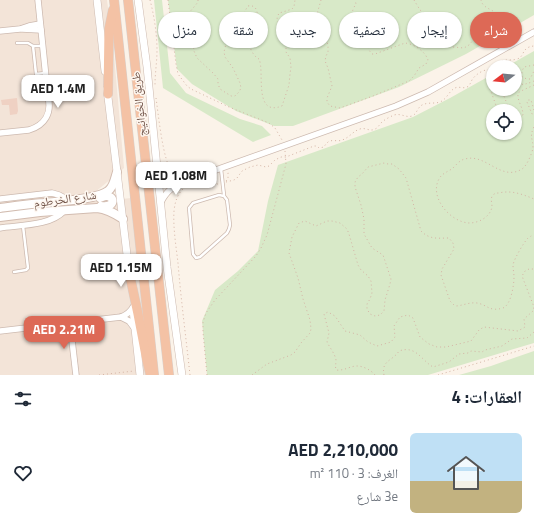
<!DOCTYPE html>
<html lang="ar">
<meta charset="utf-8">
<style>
:root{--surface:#fff;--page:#f2f2f3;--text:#1f2937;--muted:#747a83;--line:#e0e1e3;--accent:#dd6956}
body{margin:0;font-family:"Titillium Web","Noto Naskh Arabic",sans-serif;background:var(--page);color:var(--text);direction:rtl;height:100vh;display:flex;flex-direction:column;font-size:15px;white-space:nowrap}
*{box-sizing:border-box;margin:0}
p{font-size:13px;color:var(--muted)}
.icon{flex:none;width:22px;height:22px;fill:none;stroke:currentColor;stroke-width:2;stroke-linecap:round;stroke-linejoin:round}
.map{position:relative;height:375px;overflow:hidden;direction:ltr}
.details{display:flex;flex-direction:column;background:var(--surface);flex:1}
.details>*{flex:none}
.top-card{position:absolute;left:12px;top:12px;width:510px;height:36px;direction:rtl;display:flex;gap:8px}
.needle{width:26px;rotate:254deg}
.fabs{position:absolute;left:486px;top:60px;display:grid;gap:8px}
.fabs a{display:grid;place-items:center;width:36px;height:36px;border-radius:50%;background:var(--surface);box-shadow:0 1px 3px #0004;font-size:20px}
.price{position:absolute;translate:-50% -34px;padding:0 9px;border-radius:8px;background:#fff;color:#222;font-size:13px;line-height:26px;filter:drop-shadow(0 1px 2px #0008)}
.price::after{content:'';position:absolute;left:50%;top:24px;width:12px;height:9px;margin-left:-6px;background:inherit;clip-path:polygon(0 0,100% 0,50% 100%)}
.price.active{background:var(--accent);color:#fff}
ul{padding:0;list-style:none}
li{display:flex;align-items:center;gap:12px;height:100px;padding:0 12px}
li+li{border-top:1px solid var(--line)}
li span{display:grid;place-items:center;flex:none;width:112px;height:80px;border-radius:6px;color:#555}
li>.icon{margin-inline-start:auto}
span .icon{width:48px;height:48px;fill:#fffc;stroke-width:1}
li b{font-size:17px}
h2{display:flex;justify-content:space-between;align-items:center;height:48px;padding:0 12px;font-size:17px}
.chip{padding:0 14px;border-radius:18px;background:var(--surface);box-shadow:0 1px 3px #0004;font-size:14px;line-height:36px}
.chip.active{background:var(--accent);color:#fff}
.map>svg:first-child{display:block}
</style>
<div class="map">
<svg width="534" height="375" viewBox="0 0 534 375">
<rect width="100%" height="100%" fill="#fbf3e9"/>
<g fill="#f3e4d8">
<path d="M0,0H107L114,55L124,168L94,193L0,205Z"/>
<path d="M131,198L149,375H0V212Z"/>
</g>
<g fill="#d8e9c8" fill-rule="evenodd">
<path d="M154,0H162L170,73L186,93L240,119L262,126L271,135L253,142L163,88Z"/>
<path d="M168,0H534V15L466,54L399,87L293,126H274L236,111L192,84L177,69Z"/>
<path d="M534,51V343L428,375H207L202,321L215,290L238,271L258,251L268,201L278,165L413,117L450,98L493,74V89H515V67H506ZM493,111H515V133H493Z"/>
<path d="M534,351V375H459L491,366Z"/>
</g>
<path fill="#efd1c3" d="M17,98L18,111L17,114L10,115L9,105H2L1,100Z"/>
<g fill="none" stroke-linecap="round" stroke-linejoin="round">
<defs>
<g id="service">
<path d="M17,43H28L33,46"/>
<path d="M42,46H33L36,74L45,73"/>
<path d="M221,169L224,195"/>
<path d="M219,195L224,196L227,200L230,225L229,229L227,233L200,257L196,258L193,254L189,208L193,203Z"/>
<path d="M14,272L26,270L28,268L23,226"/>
</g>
<g id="minor">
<path d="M22,29L41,30"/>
<path d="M0,31L20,29L29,26L40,24"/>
<path d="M0,133L29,130C45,125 52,113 48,97L38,0"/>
<path d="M157,166C165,177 171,180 184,181"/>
<path d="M0,199L52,193L59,195L68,200"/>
<path d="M161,202C167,190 173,187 185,181L396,106L428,92L534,32"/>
<path d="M0,228C20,225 50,226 64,211"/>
<path d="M121,317L129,321L135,329"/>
<path d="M70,323L76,375"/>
<path d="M0,331L121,317C126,315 130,313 133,307"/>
</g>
<g id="tertiary">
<path d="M97,0L105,71"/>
<path d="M138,0L147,67L167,267L182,375"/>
<path d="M107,89L129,271"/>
<path d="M133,310L140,375"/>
</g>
<g id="secondary">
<path d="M100,198C102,197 104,196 106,196C114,195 117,208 101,206"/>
<path d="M0,208C15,206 29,204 44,203C59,201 96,200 108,191C114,187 115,178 117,172"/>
<path d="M0,217L40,212L97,208C107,209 114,213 123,219"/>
</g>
<g id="trunk">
<path d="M114,0L154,375"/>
<path d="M128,0L169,375"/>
<path d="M108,94L109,29L113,10"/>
<path d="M128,267L138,314L147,361L150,373"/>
</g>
</defs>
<use href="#service" stroke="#cdbab0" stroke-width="4"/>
<use href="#minor" stroke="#cdbab0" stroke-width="7"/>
<use href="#tertiary" stroke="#cdbab0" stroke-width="8"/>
<use href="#secondary" stroke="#d2bcb0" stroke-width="10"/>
<use href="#trunk" stroke="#d8d1cd" stroke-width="10"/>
<g stroke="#d5b4a5" stroke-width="1" stroke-dasharray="1 3" stroke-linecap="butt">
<path d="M150,0C154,15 157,34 157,50C157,62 155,73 155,85"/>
<path d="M168,0L176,64L178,74L187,86L191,89L229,107L269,123L275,128L282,140"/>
<path d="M198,0V2L194,7L181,22L180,25L181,32L184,38L191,41L193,44L194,51L197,58L213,73L218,79V84L220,89L231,96H235L239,92L241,88L240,83L233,68L225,57L224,52L228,36L238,26L240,19L248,6C257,4 259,14 256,21C254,26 249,30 248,35C247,42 252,56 259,59C265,72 253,117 282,106L289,85L290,74L291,67L290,58L286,52V45L285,38L281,32L277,18L279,13L283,12L292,9L294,7L295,0"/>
<path d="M321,0L315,21V25L317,30L326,39L328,45V52L326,56L325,61L328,68L332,86L327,98V102L330,106L340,108L373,96L409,81L414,76L419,68L426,64L428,60C425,51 414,44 405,43L375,54H372C362,43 374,39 371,33C370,28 364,29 360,27C355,24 350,15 353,10C353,8 355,6 356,4L355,0"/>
<path d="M414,0L420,10L428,16L430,19L431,23L430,29L433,38L437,39H442L445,40L453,47L464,48L469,45L475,38L497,24C505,9 483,12 481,0"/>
<path d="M534,65L524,67L522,71V77L527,79H530L534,71"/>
<path d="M497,67C502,56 508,62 517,59C525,57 521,47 534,46"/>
<path d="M493,75L490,77L488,83L498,111"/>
<path d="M515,82L516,84C523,85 527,84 534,81"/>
<path d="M501,89L510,111"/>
<path d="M156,98C158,111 163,163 172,171C176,175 181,174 186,172L190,174"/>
<path d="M534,110L531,100H528L527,102L532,114H534"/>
<path d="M515,116C518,117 520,117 523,115C523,107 517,101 518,93L521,91L534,85"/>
<path d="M515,124L518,121L517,117"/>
<path d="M534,127C529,137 533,138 533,148C532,153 527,166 522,169C501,182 486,153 465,159C460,160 457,164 453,168C448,172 442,173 439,179C429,197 450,222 469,223C479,223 490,217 492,207C492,203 490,198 493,195C495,193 497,193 499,193C511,190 522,194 534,199"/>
<path d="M213,177L215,182L217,184H219"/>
<path d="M226,181L228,179V173L229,171"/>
<path d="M226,182L234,180L237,178L242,171L250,167L258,165L266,167L269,166L275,160L281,157H286L314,146H317L319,148L324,147C325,145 326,144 328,142C332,139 338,142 342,140C349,138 353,131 360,129C365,127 370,132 375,129C378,128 379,125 381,123C385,119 390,117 394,115C401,113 406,118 412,116C417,114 417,108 422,105C428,102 434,104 440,102C447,99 449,91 455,88C459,86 463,89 467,87C470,86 470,83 472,80C474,76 482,70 487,70C489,70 491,71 493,71"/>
<path d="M183,189C177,195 175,202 174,211C173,228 176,246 178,263C181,300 186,338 190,375"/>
<path d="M99,375L134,371"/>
<path d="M207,375L203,332V322L206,313L215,300L256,256L261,248L267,235L286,164L285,151"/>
<path d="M252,375L267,364L291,355L295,352L301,343L310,333L311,329L310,320L303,299L298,278L289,253L292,237L299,223L305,221L316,226L327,221H332L340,223L347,229L349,234L358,265L361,270L368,276L371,281L372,293L370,299L367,304V309L370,314L375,316L380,315L384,311L385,300L390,284L391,279L383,255L372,248L364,234V219L361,205L355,187V182L358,177L362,174L368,167L384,163L388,164H392L399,169L406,178L421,231C430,240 438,238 449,238L453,243L454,249L442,269L441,275L450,301L455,306C462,306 469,302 477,303C488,305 489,312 503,308C511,305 514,285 514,277C514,273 513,269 513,265C514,259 524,242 528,238C531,236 531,236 534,235"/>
<path d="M375,375C371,370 363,366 357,366C350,366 344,371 336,370C335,366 336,364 336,360C335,354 330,348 327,342L329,333L324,314L328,312L335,316L345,331L360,335L368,342L377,346L391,342L395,337L394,326L400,317L408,315L413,318L420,337L429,344L437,347H446L471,341L479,330L484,327L518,331L525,327L524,319L533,311L534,307L522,276L525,271L529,269H534"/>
<path d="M384,375C381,360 393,361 399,351C416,345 421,360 433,367L449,362L459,354L468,353L471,351L482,352L485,350L502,346L512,339L527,338L534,332"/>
<path d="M438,375L498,357L534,346"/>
</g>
<use href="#service" stroke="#fff" stroke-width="2.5"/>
<use href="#minor" stroke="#fff" stroke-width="5.5"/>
<use href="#tertiary" stroke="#fff" stroke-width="7"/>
<use href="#secondary" stroke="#fff" stroke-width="8"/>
<use href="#trunk" stroke="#f4c2a5" stroke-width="9"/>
</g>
<g text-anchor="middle" stroke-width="3" stroke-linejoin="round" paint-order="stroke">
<g font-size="12" fill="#75594e" stroke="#fef7f0">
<text transform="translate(139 104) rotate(-96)" y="4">طريق الخوانيج</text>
<text transform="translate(65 199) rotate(-8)" y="4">شارع الخرطوم</text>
</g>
</g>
</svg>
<div class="fabs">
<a><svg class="needle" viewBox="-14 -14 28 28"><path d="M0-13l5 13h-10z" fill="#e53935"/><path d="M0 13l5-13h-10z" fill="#747a83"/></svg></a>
<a><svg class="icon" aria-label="locate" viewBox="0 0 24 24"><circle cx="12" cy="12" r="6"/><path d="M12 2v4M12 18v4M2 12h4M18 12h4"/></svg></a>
</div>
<b class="price" style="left:58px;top:109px">AED 1.4M</b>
<b class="price" style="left:176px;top:196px">AED 1.08M</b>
<b class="price" style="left:121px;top:288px">AED 1.15M</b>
<b class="price active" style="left:64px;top:350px">AED 2.21M</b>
<div class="top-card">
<a class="chip active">شراء</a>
<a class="chip">إيجار</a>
<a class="chip">تصفية</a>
<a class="chip">جديد</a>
<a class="chip">شقة</a>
<a class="chip">منزل</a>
</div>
</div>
<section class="details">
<h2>العقارات: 4<svg class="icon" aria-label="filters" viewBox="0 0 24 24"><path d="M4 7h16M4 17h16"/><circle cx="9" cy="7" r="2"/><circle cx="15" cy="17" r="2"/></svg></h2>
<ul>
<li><span style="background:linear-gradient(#bfe0f5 60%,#c2b280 0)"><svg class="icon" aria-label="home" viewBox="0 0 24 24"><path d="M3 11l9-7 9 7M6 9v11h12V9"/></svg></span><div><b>AED 2,210,000</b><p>الغرف: 3 · 110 m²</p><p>3e شارع</p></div><svg class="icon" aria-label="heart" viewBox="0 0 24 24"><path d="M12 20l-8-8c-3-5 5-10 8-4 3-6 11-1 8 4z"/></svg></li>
</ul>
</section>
